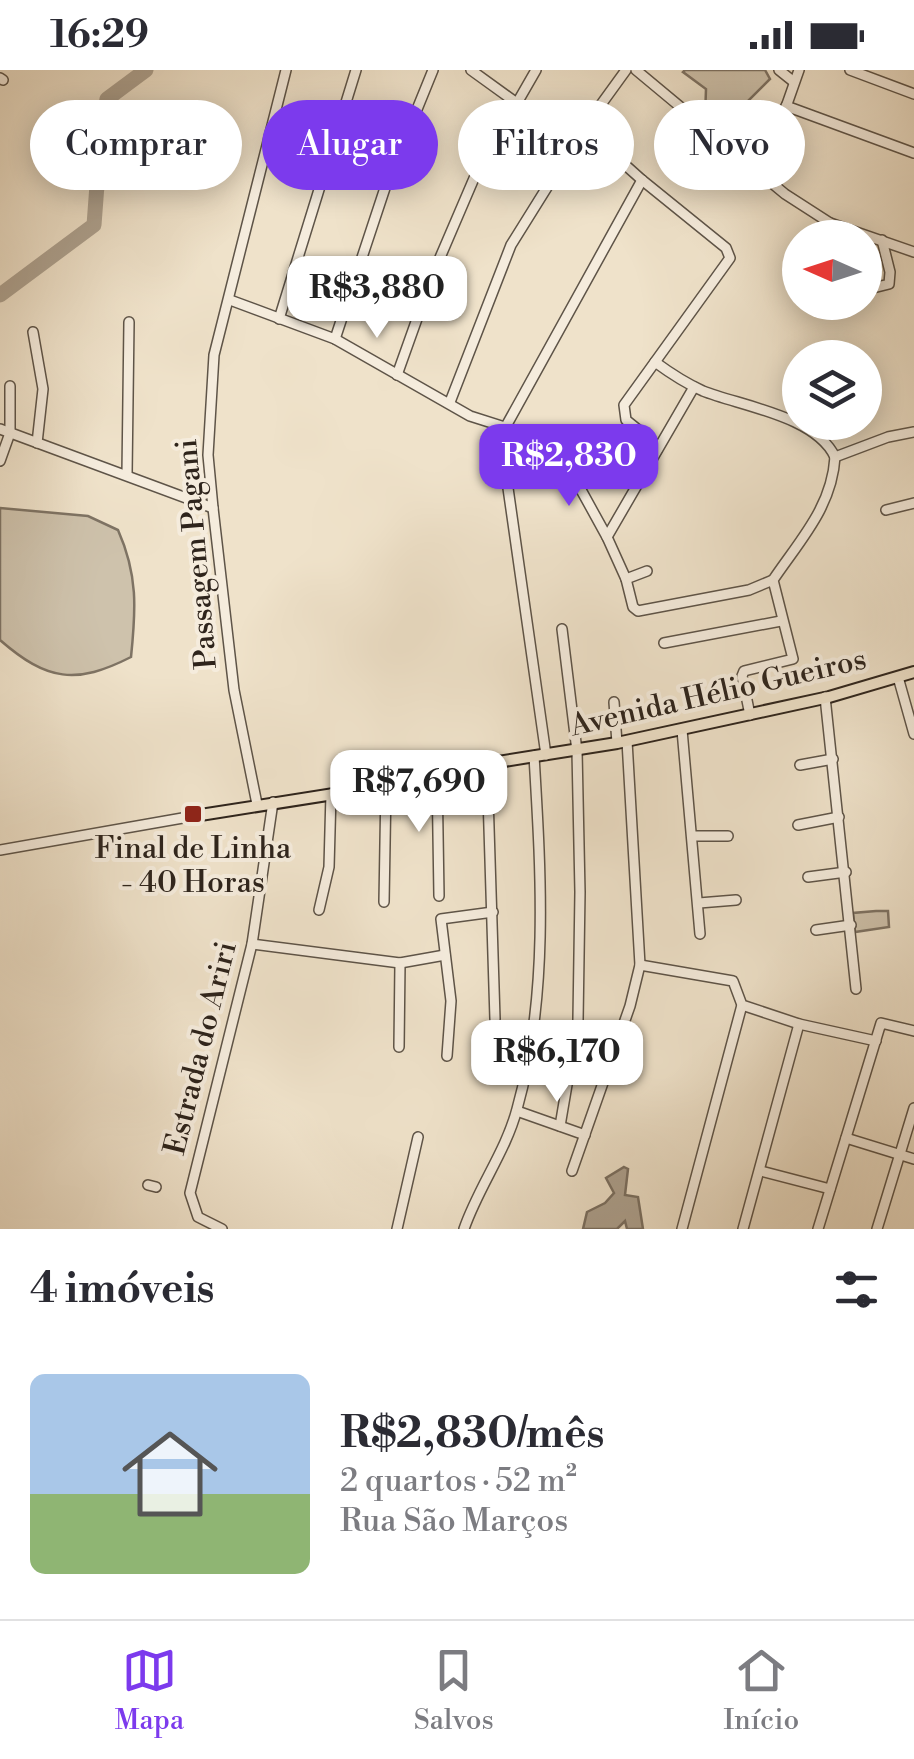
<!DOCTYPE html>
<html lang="pt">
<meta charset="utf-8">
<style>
:root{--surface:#fff;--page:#f2f2f3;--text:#2b2b33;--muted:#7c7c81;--line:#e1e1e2;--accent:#7c3aed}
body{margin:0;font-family:"Libre Bodoni",serif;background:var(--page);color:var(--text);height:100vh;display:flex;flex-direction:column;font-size:38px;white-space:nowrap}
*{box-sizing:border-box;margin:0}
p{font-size:32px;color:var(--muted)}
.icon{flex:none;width:55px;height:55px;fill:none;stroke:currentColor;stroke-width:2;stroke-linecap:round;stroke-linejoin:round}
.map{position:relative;height:1159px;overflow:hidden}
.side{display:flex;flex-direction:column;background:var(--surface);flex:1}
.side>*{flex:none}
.guide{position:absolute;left:30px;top:30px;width:855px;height:90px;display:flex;gap:20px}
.needle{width:65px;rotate:273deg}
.tools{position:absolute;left:782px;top:150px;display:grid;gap:20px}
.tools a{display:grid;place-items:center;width:100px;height:100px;border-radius:50%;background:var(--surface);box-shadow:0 5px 25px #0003;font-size:50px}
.price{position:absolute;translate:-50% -85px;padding:0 22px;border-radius:20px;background:#fff;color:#222;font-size:32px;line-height:65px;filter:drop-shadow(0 2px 5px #0008)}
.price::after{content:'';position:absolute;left:50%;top:60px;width:30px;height:22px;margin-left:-15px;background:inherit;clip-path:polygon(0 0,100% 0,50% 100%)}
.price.on{background:var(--accent);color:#fff}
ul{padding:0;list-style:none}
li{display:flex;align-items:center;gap:30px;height:250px;padding:0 30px}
li span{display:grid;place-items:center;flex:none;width:280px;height:200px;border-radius:15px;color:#555}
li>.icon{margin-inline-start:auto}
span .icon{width:120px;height:120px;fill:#fffc;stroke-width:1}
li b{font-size:42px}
h2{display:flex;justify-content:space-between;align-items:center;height:120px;padding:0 30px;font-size:42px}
.chip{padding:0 35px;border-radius:45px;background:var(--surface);box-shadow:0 5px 25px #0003;font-size:35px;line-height:90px}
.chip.on{background:var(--accent);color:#fff}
.status{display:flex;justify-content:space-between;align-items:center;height:70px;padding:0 50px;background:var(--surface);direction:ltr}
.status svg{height:28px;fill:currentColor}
.dock{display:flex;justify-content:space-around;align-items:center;height:140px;border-top:2px solid var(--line);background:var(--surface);font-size:28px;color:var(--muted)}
.dock a{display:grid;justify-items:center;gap:5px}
.dock .on{color:var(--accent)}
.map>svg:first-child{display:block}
</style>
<div class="status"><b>16:29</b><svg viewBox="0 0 49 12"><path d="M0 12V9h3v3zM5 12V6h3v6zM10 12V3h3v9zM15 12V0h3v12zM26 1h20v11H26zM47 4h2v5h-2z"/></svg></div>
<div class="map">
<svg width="914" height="1159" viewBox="0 0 914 1159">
<rect width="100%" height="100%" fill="#efe2ca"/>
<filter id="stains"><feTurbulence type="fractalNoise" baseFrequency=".002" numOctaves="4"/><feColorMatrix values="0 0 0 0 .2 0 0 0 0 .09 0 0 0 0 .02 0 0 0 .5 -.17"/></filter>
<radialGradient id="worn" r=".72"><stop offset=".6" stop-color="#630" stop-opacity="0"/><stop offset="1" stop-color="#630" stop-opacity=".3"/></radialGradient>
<g fill="#cec2ac" stroke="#7e7364" stroke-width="2.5">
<path d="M685,0H765L770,9L721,58L705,48L706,19L683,2Z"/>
<path d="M0,438L88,446L118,460C138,505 136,539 131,587C76,615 47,611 0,570Z"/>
<path d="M876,841H888L889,857L855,862L853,843Z"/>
</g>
<path fill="#ada18f" stroke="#7a6f61" stroke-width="2.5" d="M624,1097L628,1099L625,1125L638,1127L643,1159H627L625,1151L617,1159H583L587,1142L605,1133L614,1123L606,1108Z"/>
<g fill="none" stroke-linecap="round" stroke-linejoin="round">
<path stroke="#ada18f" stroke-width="15" d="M0,225L94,155L97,115L116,107C130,69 101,56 107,29L146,0"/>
<defs>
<g id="minor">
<path d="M471,0L518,34"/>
<path d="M636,0L785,124L830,153L914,182"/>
<path d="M779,0L794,12"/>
<path d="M850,0L914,24"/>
<path d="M0,8L3,10"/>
<path d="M786,36L914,83"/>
<path d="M584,58L642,110L726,178L730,188L624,335L626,350L652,371L657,380"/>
<path d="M755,100L780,54L799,0"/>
<path d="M830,153L832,168"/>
<path d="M865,220L889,214L890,202L882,170"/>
<path d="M230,230L335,269L470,346L511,359L525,374L552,386L580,418L607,467L626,509L633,537L638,541L749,520L773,510"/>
<path d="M279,249L356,0"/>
<path d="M33,262L43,319L37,373"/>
<path d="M335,269L385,118L433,0"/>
<path d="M655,292C670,303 685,313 703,321C741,336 816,346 835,387"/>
<path d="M397,305L433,204L475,106L536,0"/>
<path d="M450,332L511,175L584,58L626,0"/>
<path d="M505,358L642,110"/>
<path d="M0,359L213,438"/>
<path d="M502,376L546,685"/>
<path d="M835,387L888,367L914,362"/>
<path d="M0,391L10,363V316"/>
<path d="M127,404L129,252"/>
<path d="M886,440L914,433"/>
<path d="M607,467L694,317"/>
<path d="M626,509L647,501"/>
<path d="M664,573L781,551"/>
<path d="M898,607L914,664"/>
<path d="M825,627L856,919"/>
<path d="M614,632L617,673"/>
<path d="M750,645L742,606L744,601L793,589L773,510C800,470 832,437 835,387"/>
<path d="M682,660L700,864"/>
<path d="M487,694L495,949"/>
<path d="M800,695L833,689"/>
<path d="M437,703L439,826"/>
<path d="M257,734L234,620L213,438L208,385L214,285L286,0"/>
<path d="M798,755L839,747"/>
<path d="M693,766H728"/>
<path d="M0,780L194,746"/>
<path d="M808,807L846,802"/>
<path d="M384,832L386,715"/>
<path d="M699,833L736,830"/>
<path d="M319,840L329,797L331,724"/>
<path d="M816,860L851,855"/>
<path d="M252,874L400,893L445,885"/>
<path d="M640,895L733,911L742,935L799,954L876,971"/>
<path d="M399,977L400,893"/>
<path d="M447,986L451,931L441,849L493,842"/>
<path d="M517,1041L585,1065"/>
<path d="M560,1056L578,950L580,822L577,681L562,559"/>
<path d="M846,1068L914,1089"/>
<path d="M572,1101L630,936L640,895L627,671"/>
<path d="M761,1101L830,1119"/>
<path d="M148,1115L156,1117"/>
<path d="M222,1159L198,1147L190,1123L252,874L273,732"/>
<path d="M397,1159L418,1067"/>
<path d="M464,1159C478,1118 506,1081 517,1039C549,925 541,803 534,686"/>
<path d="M682,1159L742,935"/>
<path d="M743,1159L799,954"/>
<path d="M818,1159L881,953L914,961"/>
<path d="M877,1159L914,1038"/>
</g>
<path id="major" d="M194,746L378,717L460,698L617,673L829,627L914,602"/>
</defs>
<use href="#minor" stroke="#5e5448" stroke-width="12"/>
<use href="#major" stroke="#2e241c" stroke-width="14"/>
<use href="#minor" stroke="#f5ecdd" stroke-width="9"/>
<use href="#major" stroke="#efe2ca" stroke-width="10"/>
</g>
<rect fill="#8f2418" stroke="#f5ecdd" stroke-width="4" x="183" y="734" width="20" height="20" rx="5"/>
<g text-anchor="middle" stroke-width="8" stroke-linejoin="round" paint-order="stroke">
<g font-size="30" fill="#2e241c" stroke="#f5ecdd">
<text transform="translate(196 484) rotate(-95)" y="10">Passagem Pagani</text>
<text transform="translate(718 622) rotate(-13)" y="10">Avenida Hélio Gueiros</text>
<text transform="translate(200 978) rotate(-76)" y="10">Estrada do Ariri</text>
</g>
<g font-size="30" fill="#2e241c" stroke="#f5ecdd">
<text x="193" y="788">Final de Linha<tspan x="193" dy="34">- 40 Horas</tspan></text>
</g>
</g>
<rect width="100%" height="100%" filter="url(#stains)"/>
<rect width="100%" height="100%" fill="url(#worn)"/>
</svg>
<div class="tools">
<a><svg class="needle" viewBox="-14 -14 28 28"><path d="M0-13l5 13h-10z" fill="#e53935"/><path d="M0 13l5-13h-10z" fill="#7c7c81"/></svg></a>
<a><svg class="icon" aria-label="layers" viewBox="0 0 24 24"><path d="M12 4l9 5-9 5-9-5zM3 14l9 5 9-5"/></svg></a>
</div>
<b class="price" style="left:377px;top:271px">R$3,880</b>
<b class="price on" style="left:569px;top:439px">R$2,830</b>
<b class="price" style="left:419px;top:765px">R$7,690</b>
<b class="price" style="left:557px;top:1035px">R$6,170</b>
<div class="guide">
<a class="chip">Comprar</a>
<a class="chip on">Alugar</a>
<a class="chip">Filtros</a>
<a class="chip">Novo</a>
</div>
</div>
<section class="side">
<h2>4 imóveis<svg class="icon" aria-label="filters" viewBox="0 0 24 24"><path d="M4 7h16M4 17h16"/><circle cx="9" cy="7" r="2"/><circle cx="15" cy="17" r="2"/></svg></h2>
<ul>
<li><span style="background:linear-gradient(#a9c7e8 60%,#8fb573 0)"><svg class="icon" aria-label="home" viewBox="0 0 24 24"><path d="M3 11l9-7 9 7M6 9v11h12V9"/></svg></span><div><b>R$2,830/mês</b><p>2 quartos · 52 m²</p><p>Rua São Marços</p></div></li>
</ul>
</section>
<nav class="dock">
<a class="on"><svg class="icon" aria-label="map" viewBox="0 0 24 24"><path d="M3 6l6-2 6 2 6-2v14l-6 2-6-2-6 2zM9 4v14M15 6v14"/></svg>Mapa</a>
<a><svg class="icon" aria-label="saved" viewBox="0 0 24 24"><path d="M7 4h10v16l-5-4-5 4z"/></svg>Salvos</a>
<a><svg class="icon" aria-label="home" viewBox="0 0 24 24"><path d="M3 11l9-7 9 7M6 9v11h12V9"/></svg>Início</a>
</nav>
